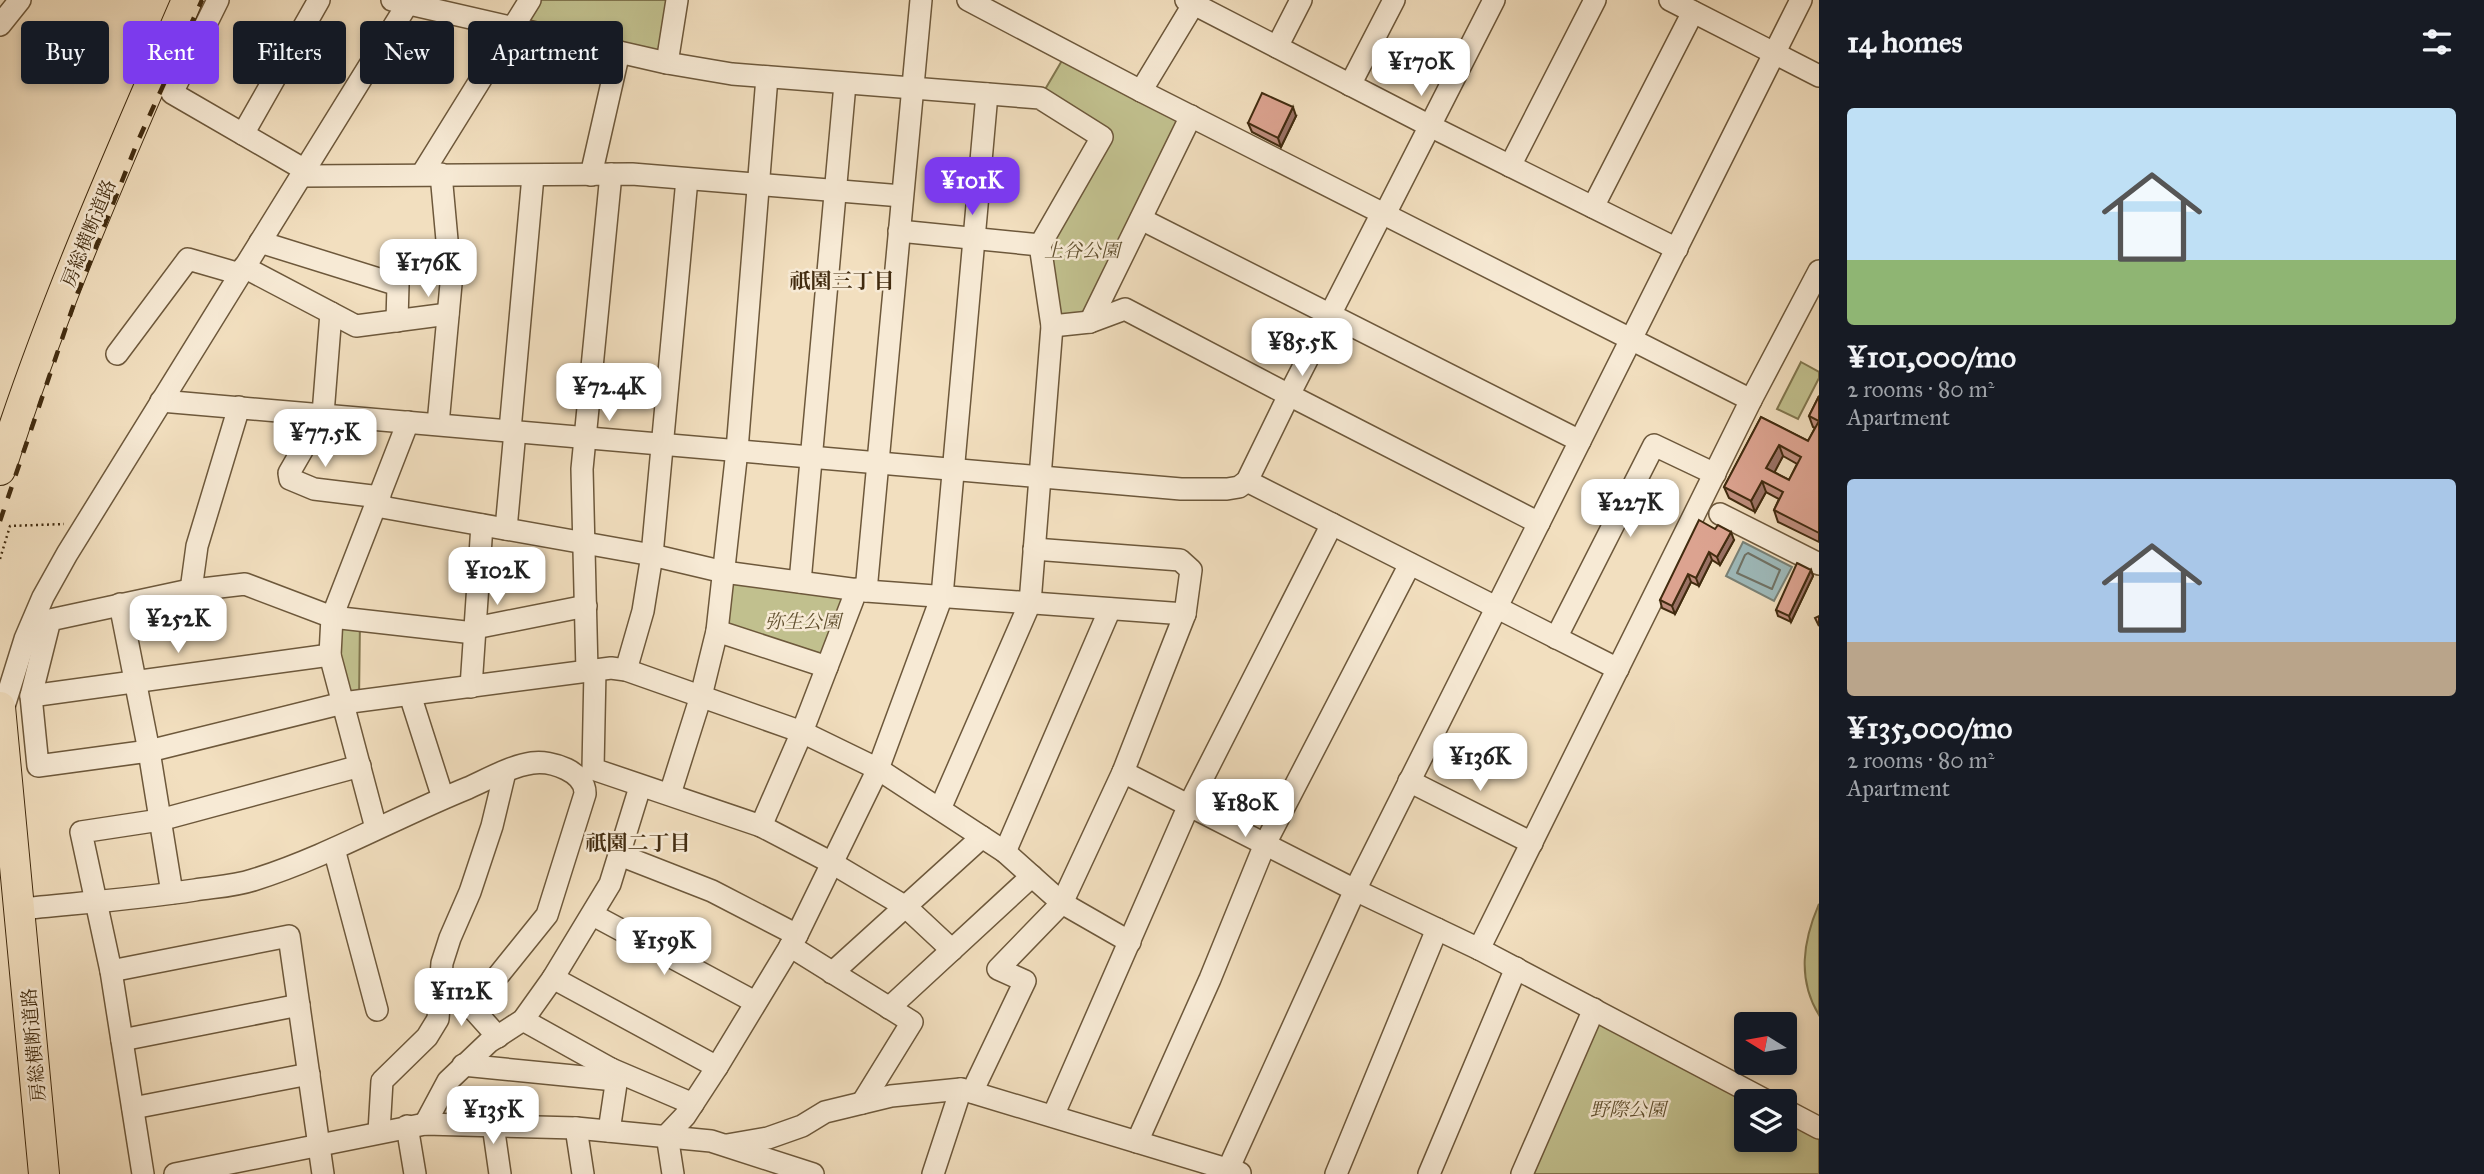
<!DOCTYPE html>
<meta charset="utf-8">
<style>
:root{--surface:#171b24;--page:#20242c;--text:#f1f3f6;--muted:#9ea1a6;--accent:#7c3aed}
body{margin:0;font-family:"IM FELL Great Primer","Noto Serif JP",serif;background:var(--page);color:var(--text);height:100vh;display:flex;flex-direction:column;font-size:26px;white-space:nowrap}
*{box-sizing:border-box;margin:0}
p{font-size:23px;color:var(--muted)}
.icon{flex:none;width:38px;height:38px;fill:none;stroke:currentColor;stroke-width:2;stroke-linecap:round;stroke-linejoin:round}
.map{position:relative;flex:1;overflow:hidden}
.side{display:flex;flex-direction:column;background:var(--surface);width:665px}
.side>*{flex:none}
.guide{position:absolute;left:21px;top:21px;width:665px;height:63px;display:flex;gap:14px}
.needle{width:46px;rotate:281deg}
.fabs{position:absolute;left:1734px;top:1012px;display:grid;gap:14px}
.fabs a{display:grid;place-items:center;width:63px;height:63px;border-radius:7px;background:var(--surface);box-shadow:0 4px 10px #0003;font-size:35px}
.price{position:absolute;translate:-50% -60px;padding:0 16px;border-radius:14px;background:#fff;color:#222;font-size:23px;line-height:46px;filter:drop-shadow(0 2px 4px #0008)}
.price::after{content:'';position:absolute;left:50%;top:42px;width:21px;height:16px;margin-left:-10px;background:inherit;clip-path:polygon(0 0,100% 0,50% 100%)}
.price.current{background:var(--accent);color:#fff}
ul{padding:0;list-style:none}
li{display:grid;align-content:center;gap:14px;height:371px;padding:0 28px}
li span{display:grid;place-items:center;height:217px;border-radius:7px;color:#555}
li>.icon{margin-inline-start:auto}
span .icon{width:126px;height:126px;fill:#fffc;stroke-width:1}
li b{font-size:30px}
h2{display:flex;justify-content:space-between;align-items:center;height:84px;padding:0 28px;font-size:30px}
.chip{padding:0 24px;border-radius:7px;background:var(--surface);box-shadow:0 4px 10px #0003;font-size:24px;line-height:63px}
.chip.current{background:var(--accent);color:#fff}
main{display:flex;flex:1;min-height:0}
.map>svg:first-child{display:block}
</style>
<main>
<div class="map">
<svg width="1819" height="1174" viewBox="0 0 1819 1174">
<rect width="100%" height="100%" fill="#f2dfbf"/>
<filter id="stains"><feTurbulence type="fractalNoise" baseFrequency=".00286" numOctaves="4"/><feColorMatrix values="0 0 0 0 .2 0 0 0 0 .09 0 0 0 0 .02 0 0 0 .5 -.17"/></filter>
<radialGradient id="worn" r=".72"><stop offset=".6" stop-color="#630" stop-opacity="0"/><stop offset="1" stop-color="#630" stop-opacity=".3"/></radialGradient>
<g fill="#c1c08e" stroke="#81764e" stroke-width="2">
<path d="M530,0H677L667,63L513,27Z"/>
<path d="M1067,52L1191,116L1090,322L1052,326L1040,245L1102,137L1040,98Z"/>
<path d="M1801,362L1819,372V378L1798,419L1777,409Z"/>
<path d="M724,572L857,589L827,667L717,631Z"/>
<path d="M332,617L360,620L359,701L343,703Z"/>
<path d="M1819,904V1015C1797,979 1803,941 1819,904Z"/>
<path d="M1596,1019L1746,1101V1139H1785V1119L1819,1137V1174H1529Z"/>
</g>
<path fill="#9ebabb" stroke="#798176" stroke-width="2" d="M1743,542L1792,567L1774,601L1726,576Z"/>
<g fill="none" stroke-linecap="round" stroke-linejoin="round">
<path stroke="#707265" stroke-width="2" d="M1748,553L1780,570L1772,589L1737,573L1745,555Z"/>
<defs>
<g id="minor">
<path d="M218,0L172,93L305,170"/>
<path d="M392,0L667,63L732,74L1040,98L1102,137L1040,245L1052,326L1030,603L940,809"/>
<path d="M968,0L1141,91L1751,400"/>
<path d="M1186,0L1430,126L1677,249"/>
<path d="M1670,0L1819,76"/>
<path d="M0,25L20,0"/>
<path d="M1277,47L1301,0"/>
<path d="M667,63L677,0"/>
<path d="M1350,85L1394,0"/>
<path d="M1141,91L1196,0"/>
<path d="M243,134L319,0"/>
<path d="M1510,166L1595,0"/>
<path d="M422,174L530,0"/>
<path d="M591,175L619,52"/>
<path d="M301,176L632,174L902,196"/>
<path d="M1593,207L1693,12"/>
<path d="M1385,214L1494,0"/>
<path d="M1141,219L1580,441"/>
<path d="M899,231L1040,245"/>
<path d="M260,242L398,285L397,321"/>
<path d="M244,267L356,326L448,314"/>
<path d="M331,313L323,414L289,473L290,479L314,489L380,497"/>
<path d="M1090,322L1191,116"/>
<path d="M1052,326L1090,322L1125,309L1289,395L1539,523"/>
<path d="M117,354L188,259L240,274"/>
<path d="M161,401L1181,489H1227L1239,487L1247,481L1289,395L1382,213"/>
<path d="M438,424L451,284L441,174"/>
<path d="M510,430L533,176"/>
<path d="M1247,481L1618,669"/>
<path d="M376,506L652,555L724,572L866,591L1185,614"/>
<path d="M1720,514L1819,564"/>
<path d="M506,529L515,431"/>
<path d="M800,582L845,84"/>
<path d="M191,590L197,546L239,407"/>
<path d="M866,591L921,0"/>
<path d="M120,604L149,751L172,893"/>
<path d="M475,628L586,606"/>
<path d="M717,631L827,667"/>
<path d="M474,633L332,617L245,584L185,591L50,620L31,696L38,766L149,751L343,703L611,668L626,670L802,732L878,769L1005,852L1062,903L1130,942"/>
<path d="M1556,638L1654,445L1715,474"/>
<path d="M595,670L593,769L761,826L832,863L906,907L952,950"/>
<path d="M626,670L643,611L652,555L687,179"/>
<path d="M587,671L582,469L611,174"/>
<path d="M471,687L482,525"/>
<path d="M410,695L443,798"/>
<path d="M31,696L330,655"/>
<path d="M1,716L25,639L43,597L67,554L410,0"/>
<path d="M1123,772L1355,890L1479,949L1767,1101"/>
<path d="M1409,781L1532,843"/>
<path d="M670,794L701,696L717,631L737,450L767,77"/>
<path d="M761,826L802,732L857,589"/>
<path d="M376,828L330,655L332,617L408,422"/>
<path d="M334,849L377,1010"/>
<path d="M1005,852L1110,609"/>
<path d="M620,855L712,891L797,935"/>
<path d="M20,909C78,903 137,899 195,890C214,887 235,886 253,880C327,857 396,817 468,788C488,779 511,766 532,763C552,760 586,772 585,794L547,915L472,1008"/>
<path d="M593,915L755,1002"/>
<path d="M790,946L912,1022L862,1103"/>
<path d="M1479,949L1751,400L1819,271"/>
<path d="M111,971L289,936L323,1174"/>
<path d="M832,973L982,837"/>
<path d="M553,978L717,1067"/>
<path d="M440,995L472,1008L498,1037"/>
<path d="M889,1008L1032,876"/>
<path d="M523,1020L611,1069L693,1104"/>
<path d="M122,1040L299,1005"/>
<path d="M463,1065L615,1080"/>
<path d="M972,1092L1025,981L998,969L1062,903L1123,772L1185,614L1191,570L1180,560L1034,549"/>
<path d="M133,1108L309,1074"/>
<path d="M1785,1110L1819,1128"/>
<path d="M1053,1116L1189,805L1332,524"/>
<path d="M425,1124L448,1081L489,1042L523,1020L553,978L610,884L640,787"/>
<path d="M493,1125L500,1174"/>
<path d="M407,1126L415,1174"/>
<path d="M576,1128L583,1174"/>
<path d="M609,1131L616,1084L611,1069"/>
<path d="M379,1132L382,1081L427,1037L438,1019L442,963L450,938L470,892L492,826L505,772"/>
<path d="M1137,1142L1210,979L1265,844L1410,564"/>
<path d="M727,1145L768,1138L802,1126L825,1112L891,1096L961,1089L1240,1173"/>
<path d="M143,1174L111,971L81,832L160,820L360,766"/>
<path d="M175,1174L425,1124L576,1128L711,1141L813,1174"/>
<path d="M673,1174L667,1135L685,1116L717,1067L797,935L878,769L942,596L987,94"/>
<path d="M933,1174L961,1089"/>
<path d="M1226,1174L1355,890L1801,0"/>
<path d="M1336,1174L1437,929"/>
<path d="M1429,1174L1516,968"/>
<path d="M1522,1174L1594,1009"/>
</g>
<g id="highway">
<path d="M0,470C51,309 120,155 187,0"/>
<path d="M0,707L44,1174"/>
</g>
</defs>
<use href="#minor" stroke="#6d583b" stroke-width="24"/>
<use href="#highway" stroke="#412b0f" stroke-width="32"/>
<path stroke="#412b0f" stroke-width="2.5" stroke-dasharray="2 3.5" stroke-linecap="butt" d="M0,559L10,526L64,524"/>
<use href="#minor" stroke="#f7ead5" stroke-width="21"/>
<use href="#highway" stroke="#f2dfbf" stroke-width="30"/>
<path stroke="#412b0f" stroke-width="4.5" stroke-dasharray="12 12" stroke-linecap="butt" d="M0,521L78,292L137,143L202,0"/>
</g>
<g fill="#bd8c7c" stroke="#412b0f" stroke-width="2" fill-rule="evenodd">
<path d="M1296,116L1281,147L1252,132L1248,123Z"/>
<path d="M1819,396V542L1778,522L1774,510L1779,499L1766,492L1755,512L1729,498L1724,487L1761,417L1808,441L1815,428L1813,427L1809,416ZM1783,456L1797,464L1789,480L1774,472Z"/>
<path d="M1715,529L1734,540L1720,565L1712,560L1699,586L1691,582L1675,614L1662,608L1660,600Z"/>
<path d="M1811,570L1813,576L1791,622L1778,616L1776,610Z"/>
</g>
<g fill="#9a7265" stroke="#412b0f" stroke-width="2">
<path d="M1293,107L1296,116L1281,147L1278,138Z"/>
<path d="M1779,445L1783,456L1771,479L1766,468Z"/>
<path d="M1762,481L1766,492L1755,512L1751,501Z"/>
<path d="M1731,532L1734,540L1720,565L1717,557Z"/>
<path d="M1709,552L1712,560L1699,586L1696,578Z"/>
<path d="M1811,570L1813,576L1791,622L1789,616Z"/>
<path d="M1688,574L1691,582L1675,614L1672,606Z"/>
</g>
<g fill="#dca390" stroke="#412b0f" stroke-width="2" fill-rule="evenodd">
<path d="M1262,93L1293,107L1278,138L1248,123Z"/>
<path d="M1819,396V533L1774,510L1783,492L1762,481L1751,501L1724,487L1761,417L1808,441L1819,421L1809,416ZM1779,445L1801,457L1789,480L1766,468Z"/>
<path d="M1699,520L1715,529L1718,525L1731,532L1717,557L1709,552L1696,578L1688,574L1672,606L1660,600Z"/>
<path d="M1797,563L1811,570L1789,616L1776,610Z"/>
<path d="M1819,616V626L1815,618Z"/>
</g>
<g text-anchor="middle" stroke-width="5" stroke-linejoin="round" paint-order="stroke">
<g font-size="19" fill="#412b0f" stroke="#f7ead5">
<text transform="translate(88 233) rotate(-68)" y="7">房総横断道路</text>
<text transform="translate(33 1045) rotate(-95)" y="7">房総横断道路</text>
</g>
<g font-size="19" font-style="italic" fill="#61502f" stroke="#f7ead5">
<text x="1082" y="257">上谷公園</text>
<text x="803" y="628">弥生公園</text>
<text x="1628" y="1116">野際公園</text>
</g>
<g font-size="21" font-weight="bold" fill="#412b0f" stroke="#f7ead5">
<text x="842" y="288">祇園三丁目</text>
<text x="638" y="850">祇園二丁目</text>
</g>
</g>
<rect width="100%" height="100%" filter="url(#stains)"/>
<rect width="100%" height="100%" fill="url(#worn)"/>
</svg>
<div class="fabs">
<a><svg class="needle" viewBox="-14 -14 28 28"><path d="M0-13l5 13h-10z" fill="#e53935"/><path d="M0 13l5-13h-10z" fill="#9ea1a6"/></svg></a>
<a><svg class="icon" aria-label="layers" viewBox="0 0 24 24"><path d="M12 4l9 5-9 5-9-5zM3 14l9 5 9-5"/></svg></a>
</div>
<b class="price" style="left:1421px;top:98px">¥170K</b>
<b class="price current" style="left:972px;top:217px">¥101K</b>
<b class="price" style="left:428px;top:299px">¥176K</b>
<b class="price" style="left:1302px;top:378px">¥85.5K</b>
<b class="price" style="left:609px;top:423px">¥72.4K</b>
<b class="price" style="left:325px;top:469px">¥77.5K</b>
<b class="price" style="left:1630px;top:539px">¥227K</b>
<b class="price" style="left:497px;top:607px">¥102K</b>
<b class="price" style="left:178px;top:655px">¥252K</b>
<b class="price" style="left:1480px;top:793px">¥136K</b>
<b class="price" style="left:1245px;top:839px">¥180K</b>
<b class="price" style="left:664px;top:977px">¥159K</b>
<b class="price" style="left:461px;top:1028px">¥112K</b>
<b class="price" style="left:493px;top:1146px">¥135K</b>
<div class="guide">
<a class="chip">Buy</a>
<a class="chip current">Rent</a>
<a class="chip">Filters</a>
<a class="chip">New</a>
<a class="chip">Apartment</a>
</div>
</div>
<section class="side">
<h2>14 homes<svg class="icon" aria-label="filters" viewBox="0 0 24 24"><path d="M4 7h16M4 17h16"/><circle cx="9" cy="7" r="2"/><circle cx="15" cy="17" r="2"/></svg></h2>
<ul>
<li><span style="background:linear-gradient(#bfe0f5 70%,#8fb573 0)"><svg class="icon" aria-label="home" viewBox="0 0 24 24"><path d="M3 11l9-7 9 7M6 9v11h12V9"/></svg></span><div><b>¥101,000/mo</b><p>2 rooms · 80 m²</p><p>Apartment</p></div></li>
<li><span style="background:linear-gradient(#a9c7e8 75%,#b9a48a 0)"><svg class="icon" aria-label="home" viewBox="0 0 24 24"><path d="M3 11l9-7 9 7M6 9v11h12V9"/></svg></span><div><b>¥135,000/mo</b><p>2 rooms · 80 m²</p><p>Apartment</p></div></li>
</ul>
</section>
</main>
